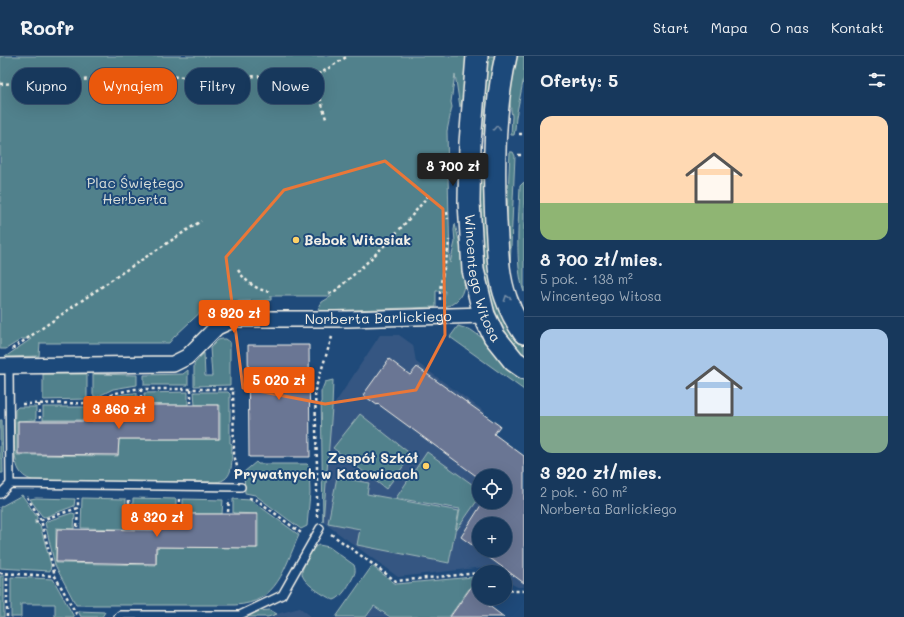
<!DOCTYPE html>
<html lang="pl">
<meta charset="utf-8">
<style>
:root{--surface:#17385c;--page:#203f62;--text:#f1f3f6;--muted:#9eacbb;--line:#365272;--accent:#ea580c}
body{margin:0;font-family:Mali,sans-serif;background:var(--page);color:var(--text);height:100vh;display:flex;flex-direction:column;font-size:15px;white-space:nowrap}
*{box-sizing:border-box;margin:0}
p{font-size:13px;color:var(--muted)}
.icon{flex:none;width:22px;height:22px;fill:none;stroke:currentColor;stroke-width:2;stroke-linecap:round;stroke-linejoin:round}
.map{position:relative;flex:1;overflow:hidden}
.panel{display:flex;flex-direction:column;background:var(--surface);width:380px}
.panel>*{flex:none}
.hud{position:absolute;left:12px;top:12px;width:380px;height:36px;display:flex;gap:8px}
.fabs{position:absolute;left:472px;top:413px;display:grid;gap:8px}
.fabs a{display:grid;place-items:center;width:40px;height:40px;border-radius:50%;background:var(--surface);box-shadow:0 4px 16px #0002,0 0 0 1px var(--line);font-size:20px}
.price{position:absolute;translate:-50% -34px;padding:0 9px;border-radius:4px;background:var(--accent);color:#fff;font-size:13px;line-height:26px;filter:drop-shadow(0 1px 2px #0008)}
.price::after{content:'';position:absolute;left:50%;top:24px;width:12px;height:9px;margin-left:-6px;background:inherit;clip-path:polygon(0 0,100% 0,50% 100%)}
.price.current{background:#222;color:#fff}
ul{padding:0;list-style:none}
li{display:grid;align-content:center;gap:8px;height:212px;padding:0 16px}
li+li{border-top:1px solid var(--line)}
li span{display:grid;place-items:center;height:124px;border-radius:12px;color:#555}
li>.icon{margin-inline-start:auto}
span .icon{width:72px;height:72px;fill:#fffc;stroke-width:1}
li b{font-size:17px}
h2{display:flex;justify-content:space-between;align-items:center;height:48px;padding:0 16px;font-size:17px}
.chip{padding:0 14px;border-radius:16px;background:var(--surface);box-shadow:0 4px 16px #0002,0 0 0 1px var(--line);font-size:14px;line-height:36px}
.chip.current{background:var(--accent);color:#fff}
header{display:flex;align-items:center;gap:24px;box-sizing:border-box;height:56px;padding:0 20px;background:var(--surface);border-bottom:1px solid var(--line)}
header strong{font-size:19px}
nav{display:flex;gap:22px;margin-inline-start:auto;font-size:14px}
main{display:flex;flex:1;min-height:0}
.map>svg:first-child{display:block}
</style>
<header>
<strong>Roofr</strong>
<nav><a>Start</a><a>Mapa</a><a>O nas</a><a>Kontakt</a></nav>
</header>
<main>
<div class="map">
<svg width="524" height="561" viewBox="0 0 524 561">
<rect width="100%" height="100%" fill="#1f4a7a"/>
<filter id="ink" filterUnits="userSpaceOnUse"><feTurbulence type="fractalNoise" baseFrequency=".025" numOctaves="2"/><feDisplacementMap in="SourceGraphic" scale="8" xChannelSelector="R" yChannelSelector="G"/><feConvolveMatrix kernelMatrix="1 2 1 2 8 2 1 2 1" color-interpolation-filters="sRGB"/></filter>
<g filter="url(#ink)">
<g fill="#365782" fill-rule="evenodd">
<path d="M380,279H399L413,289L416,306L485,356L484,358L494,378L524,400V531H518L505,525V516H492L484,511L398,521L323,466L332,352ZM479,420H505V446H479ZM479,468H505V494H479Z"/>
<path d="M374,551L389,561H367Z"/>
<path d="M300,552L312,561H268L277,558Z"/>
</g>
<g fill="#51818c" stroke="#a2b9ba">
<path d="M0,0H469L465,40L462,43L460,51L455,18L451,46L452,51L447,75L450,207L455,186L454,174L455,168C460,192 479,242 445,251L444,244L445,235H436V251L320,255L318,253L322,246L332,240H271V244L219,246L217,259L207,250L174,281L169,287H40L39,300L5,301L31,283H22L6,293H0Z"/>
<path d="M484,0H498L490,78H482Z"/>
<path d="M513,0H524V21L516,61L515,74L514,79H511L512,60L507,29Z"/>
<path d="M480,96H489L508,264L524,290V300C489,261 485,226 482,176C480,149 480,123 480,96Z"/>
<path d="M510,96H513L515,100L510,213C512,224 514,234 518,245C521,252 524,256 524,263L517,248L505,199Z"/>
<path d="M524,126V236C514,209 519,160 520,130Z"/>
<path d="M458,270L471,274L481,281L503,306L524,321V334L450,281Z"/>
<path d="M222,283H226L230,286V329L194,330V308L204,297L205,320H212L210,292L218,284Z"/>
<path d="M188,314V329H144V319L183,318Z"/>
<path d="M43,318H87V343L43,344Z"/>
<path d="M93,318L137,319V329L113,333L97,341L93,339Z"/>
<path d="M333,324L332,352L323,466L321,336L325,326Z"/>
<path d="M188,336V349H145L144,337Z"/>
<path d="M194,336H228L230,338V387L232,388C231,403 236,425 215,426L34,425C28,423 22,420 19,414C12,402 15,369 15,354L18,351H36V364L17,365V399L118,400L119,383H220V349H195Z"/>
<path d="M137,337V349H118V364H96V349C108,341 122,337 137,337Z"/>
<rect x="43" y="351" width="44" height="13"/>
<path d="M360,358L412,399L386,433L333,392Z"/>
<path d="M0,364H2L3,417H0Z"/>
<path d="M427,396L479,433V442L456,475L460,453L396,442Z"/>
<path d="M256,406L258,408H307L309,410L310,437L307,470L301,473L255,439L245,437L244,416Z"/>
<path d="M337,421L369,427L367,438L459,455L449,507L357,489L360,473L328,467Z"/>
<path d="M22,439L37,461V463L35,464V468L38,467L40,469L51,509L50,515L0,512V451Z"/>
<path d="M36,442L75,443L74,450L45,461L42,460L30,443Z"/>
<path d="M82,442L126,443L125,473L81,472Z"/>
<path d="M133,442L176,443V458L156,457L155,474L132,473Z"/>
<path d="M183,443L223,444L222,458H183Z"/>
<path d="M233,443L251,444L299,479C284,512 278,547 235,549H76L55,509L45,467L47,465L72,457L75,458L74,473L56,472V507L156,509L157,491L258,492V458L233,457Z"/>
<path d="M319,489L329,491L354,509C355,512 356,515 354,519C351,526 342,542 334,544C326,541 302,527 302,517C302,512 306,507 308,502C311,495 312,492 319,489Z"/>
<path d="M372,510L396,528L473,521L476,523L449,561H390L374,550L366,561H336Z"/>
<rect x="0" y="520" width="4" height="41"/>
<path d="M11,521L53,523L74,561H55V548H21V561H11Z"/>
<path d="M270,554L277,558L268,561H248L258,555Z"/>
<path d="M78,555L105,556L102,561H81Z"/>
</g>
<g fill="#6b7694" stroke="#f4f1e8" fill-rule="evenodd">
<path d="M248,289H309L310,401H249Z"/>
<path d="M389,303L410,319L417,311L500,370L494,378L524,400V527L461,481L483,446H505V420H479V422L378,348L377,349L363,339ZM479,468H505V494H479Z"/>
<path d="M119,349H219V383H119L118,399L18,398V365H119Z"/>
<path d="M157,458H257V492L156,491V508L56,506L57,473L156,474Z"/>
<path d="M479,520V542H493L488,549L504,561H450Z"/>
</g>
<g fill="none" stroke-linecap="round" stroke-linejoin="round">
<defs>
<g id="lane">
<path d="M9,310L10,428"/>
<path d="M0,438L10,428L241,431"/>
<path d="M118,561L120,559H240L282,539L320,472"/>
</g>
<g id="street">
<path id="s1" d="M0,310L173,308L187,301L217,271L235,263H348L484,259"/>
</g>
<g id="secondary">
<path id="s2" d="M477,0L470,87L469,146L473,214L484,259L494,280L514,305L524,312"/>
<path d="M506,0C493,57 493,124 497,182C498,202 499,223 506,242C510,254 517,267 524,277"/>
</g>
</defs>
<use href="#lane" stroke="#f4f1e8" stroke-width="10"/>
<use href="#street" stroke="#f4f1e8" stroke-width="18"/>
<use href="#secondary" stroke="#f4f1e8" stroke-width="24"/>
<g stroke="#f4f1e8" stroke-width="2.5" stroke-dasharray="3 3" stroke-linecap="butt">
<path d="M314,19L326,63"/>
<path d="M0,28L135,21L308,20L321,17L348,0"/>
<path d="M519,78H524"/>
<path d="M518,99H524"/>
<path d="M447,156L448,163"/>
<path d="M238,214C246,226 256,234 271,236"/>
<path d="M329,238L335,235C370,205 402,174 430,137"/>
<path d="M440,244C439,223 448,204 449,184"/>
<path d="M12,293L120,218L201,165"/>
<path d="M141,333V346"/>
<path d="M191,333V347"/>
<path d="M91,347L92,363"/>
<path d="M22,348L91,347L116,337L135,333H233L234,399L239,418"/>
<path d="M39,348L40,362"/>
<path d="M27,441L41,464L55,520L78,561"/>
<path d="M249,442L257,444L301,477H303"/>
<path d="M179,443V456"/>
<path d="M228,456L229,444"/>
<path d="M317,461V411L315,334L332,281"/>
<path d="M35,466L78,452V442"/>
<path d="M77,471L78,452"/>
<path d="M129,471V442"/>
<path d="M331,478L396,525L479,517"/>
<path d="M0,517L55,520"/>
<path d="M505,530L513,535H524"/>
<path d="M7,561V518"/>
</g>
<use href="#lane" stroke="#1f4a7a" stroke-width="7"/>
<use href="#street" stroke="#1f4a7a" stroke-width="15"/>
<use href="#secondary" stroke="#1f4a7a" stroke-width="21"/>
</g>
<defs><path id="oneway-chevron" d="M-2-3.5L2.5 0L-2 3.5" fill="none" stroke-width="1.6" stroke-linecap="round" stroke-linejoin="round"/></defs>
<g stroke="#748da6">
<use href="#oneway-chevron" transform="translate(497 72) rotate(-86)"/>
<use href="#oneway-chevron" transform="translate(507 242) rotate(-110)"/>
</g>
</g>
<path fill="none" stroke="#ea7738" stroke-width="3" stroke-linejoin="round" d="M385,105L443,153L445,279L416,334L325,348L243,332L226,201L284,134Z"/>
<g fill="#ffd166" stroke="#1f4a7a" stroke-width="1.5">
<circle cx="296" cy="184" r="4"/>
<circle cx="426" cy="410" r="4"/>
</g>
<g text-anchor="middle" stroke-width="4" stroke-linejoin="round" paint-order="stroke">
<g font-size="14" fill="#dce0da" stroke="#1f4a7a">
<text x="135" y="132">Plac Świętego<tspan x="135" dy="16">Herberta</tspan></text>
</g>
<g font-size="14" font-weight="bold" fill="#f4f1e8" stroke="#1f4a7a" text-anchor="start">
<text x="304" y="189">Bebok Witosiak</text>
<text x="418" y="407" text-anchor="end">Zespół Szkół<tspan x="418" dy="16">Prywatnych w Katowicach</tspan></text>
</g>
<g font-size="14" fill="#f4f1e8" stroke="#1f4a7a">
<text dy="5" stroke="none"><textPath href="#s2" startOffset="224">Wincentego Witosa</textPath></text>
<text dy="5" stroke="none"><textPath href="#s1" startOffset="394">Norberta Barlickiego</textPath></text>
</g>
</g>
</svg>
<div class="fabs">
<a><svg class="icon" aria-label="locate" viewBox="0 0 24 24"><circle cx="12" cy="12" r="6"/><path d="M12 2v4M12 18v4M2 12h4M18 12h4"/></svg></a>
<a>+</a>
<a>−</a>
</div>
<b class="price current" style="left:453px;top:131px">8 700 zł</b>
<b class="price" style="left:234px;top:278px">3 920 zł</b>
<b class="price" style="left:279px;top:345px">5 020 zł</b>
<b class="price" style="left:119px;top:374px">3 860 zł</b>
<b class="price" style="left:157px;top:482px">8 320 zł</b>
<div class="hud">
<a class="chip">Kupno</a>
<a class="chip current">Wynajem</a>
<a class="chip">Filtry</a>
<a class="chip">Nowe</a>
</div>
</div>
<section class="panel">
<h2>Oferty: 5<svg class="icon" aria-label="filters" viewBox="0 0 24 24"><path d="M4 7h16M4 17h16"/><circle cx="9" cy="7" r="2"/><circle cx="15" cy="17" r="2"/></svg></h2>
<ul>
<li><span style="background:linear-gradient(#ffd9b3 70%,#8fb573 0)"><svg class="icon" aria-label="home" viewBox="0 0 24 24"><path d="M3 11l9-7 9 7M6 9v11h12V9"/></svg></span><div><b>8 700 zł/mies.</b><p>5 pok. · 138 m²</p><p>Wincentego Witosa</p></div></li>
<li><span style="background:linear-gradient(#a9c7e8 70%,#7fa58c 0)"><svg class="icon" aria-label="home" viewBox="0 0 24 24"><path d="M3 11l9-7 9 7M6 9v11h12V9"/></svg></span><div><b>3 920 zł/mies.</b><p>2 pok. · 60 m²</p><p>Norberta Barlickiego</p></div></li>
</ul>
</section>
</main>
